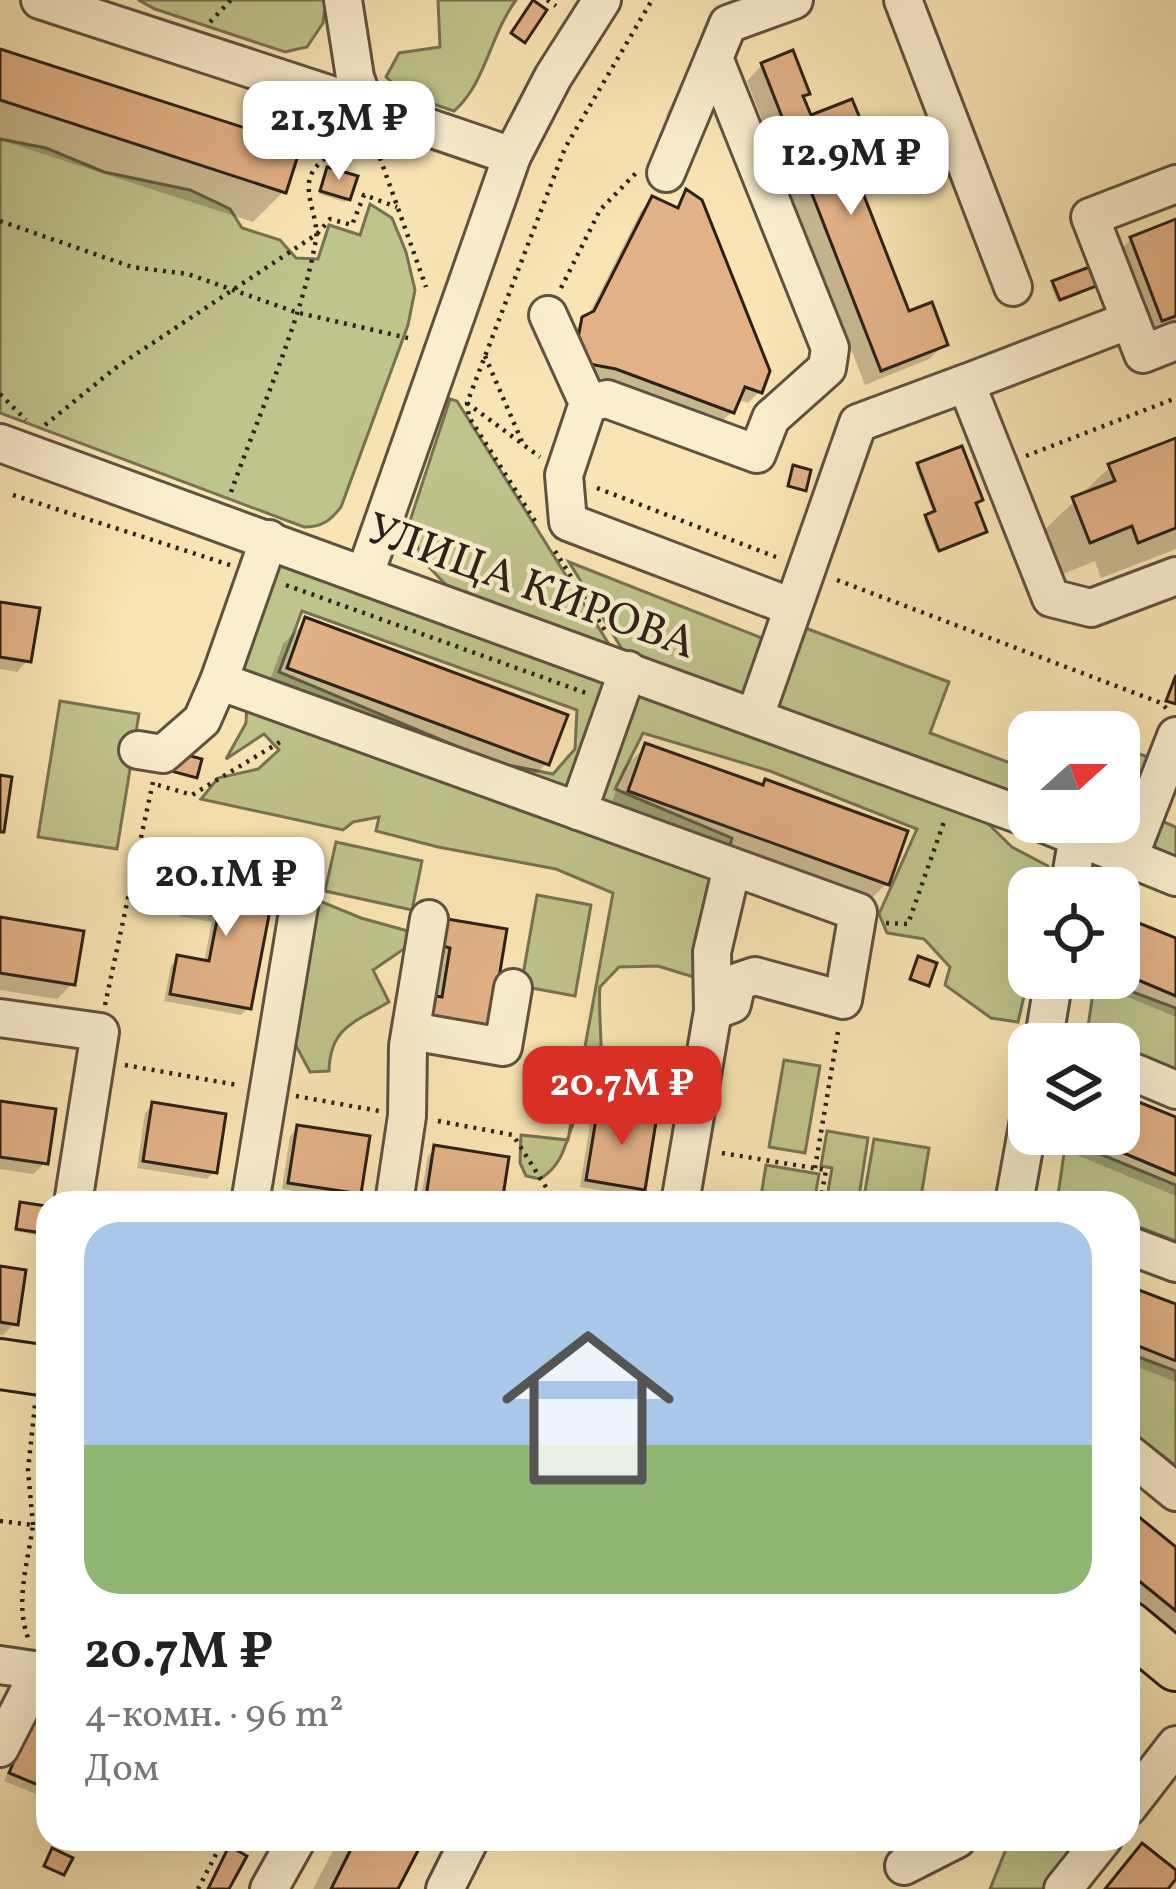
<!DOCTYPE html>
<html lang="ru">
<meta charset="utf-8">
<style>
:root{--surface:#fff;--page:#f6f6f6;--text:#222;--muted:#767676;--line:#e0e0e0;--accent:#d93025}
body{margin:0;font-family:Vollkorn,serif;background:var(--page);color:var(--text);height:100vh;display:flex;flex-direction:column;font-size:45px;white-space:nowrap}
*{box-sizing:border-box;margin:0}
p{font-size:39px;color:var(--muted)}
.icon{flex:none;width:66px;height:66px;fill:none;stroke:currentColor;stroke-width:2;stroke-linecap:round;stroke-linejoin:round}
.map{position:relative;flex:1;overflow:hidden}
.details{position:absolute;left:36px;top:1191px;width:1104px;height:660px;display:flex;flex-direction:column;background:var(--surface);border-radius:36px;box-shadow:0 12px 48px #0002}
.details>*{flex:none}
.needle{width:78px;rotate:69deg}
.buttons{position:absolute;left:1008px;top:711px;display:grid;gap:24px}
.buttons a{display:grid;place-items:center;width:132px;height:132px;border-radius:24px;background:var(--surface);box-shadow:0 12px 48px #0002;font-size:60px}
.price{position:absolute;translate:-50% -102px;padding:0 27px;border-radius:24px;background:#fff;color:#222;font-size:39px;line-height:78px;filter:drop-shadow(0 3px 6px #0008)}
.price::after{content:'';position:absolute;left:50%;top:72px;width:36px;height:27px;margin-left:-18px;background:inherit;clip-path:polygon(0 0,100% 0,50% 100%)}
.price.on{background:var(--accent);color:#fff}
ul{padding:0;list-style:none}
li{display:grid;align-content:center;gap:24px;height:636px;padding:0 48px}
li+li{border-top:3px solid var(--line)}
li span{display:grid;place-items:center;height:372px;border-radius:36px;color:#555}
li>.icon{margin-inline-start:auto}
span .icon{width:216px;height:216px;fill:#fffc;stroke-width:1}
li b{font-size:51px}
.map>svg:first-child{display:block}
</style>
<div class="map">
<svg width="1176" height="1889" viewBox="0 0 1176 1889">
<rect width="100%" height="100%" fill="#f9e5b3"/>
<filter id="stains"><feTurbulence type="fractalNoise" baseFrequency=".00167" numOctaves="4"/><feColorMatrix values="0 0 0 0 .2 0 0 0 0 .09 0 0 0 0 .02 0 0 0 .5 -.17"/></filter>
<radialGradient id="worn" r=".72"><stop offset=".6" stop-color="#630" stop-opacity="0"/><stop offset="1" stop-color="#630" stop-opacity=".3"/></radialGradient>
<g fill="#bfc48b" stroke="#767252" stroke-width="3">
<path d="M138,0H326L323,23L307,47L285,52L155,9Z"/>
<path d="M438,0H516C489,37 486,83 454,111L406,95L386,77L399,53L440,47Z"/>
<path d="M0,139L46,148L104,172L190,190L230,209L242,228L280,240L296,258L318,259L329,225L360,235L370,204L392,218L406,252L415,290L408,325L341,507C330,521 322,527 304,527L0,413Z"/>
<path d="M450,399L457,401L612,649L451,590L423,561L409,524Z"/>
<path d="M569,562L767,640L751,698L625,654Z"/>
<path d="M274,564L600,668L970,806L1012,847L1048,866L1045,888H1029V975L1018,1022L991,1018L945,985L950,967L924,939L887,933L879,914L917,829L770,771L643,733L615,789L732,838L726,859L513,778L498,763L553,774L575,749L577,710L302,611L279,672L461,748L451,771L722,873L697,978L658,966L619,967L600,987C597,1015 607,1069 596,1093C592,1101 581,1106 577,1114C565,1139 566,1163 540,1179L526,1176L520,1163L521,1135L568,1140L613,893L556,869L438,847L376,831L379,817L353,822L343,830L201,799L218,778L258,769L279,750L264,734L226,759L246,723L248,679L216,664Z"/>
<path d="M800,626L949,682L930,733L1029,770V799L771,706Z"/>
<path d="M60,701L139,714L117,849L38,837Z"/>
<path d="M1134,752L1148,757L1123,823L1114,830L1092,822H1119V792Z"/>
<path d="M1159,820L1176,827V862L1156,849L1153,839Z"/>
<path d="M336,842L422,861L412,910L325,891Z"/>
<path d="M310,860L322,902L361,918L415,933L404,949L373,970L389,1002C355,1022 330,1027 329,1071L310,1072L293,1040L301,889Z"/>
<path d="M537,895L591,905L575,996L521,986Z"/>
<path d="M1095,978L1176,1008V1071L1119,1048V1044L1087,1034Z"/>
<path d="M784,1060L820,1066L805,1153L769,1147Z"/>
<path d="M827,1131L868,1138L858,1203H826L832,1168L821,1166Z"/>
<path d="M874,1139L929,1148L920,1203H863Z"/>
<path d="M1066,1140L1176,1185V1241L1128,1223V1203H1077L1058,1195Z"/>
<path d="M766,1165L819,1174L814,1203H760Z"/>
<path d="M1128,1353L1176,1371V1466L1128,1429Z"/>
<path d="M1010,1839H1087L1046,1889H990Z"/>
</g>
<g fill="#0003">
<path d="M0,52L284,191L253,222L0,140Z"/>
<path d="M762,65L807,93L801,99L809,119L867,143L847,160L907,315L945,344L929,359L865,385L747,81Z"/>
<path d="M675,97L682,100L673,119L666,116Z"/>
<path d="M328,170L348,199L345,202L319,194Z"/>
<path d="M687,193L759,392L748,403L737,399L732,412L720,423L604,379L578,374L572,332L587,318L641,211L653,199L673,210Z"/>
<path d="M1176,222V350L1125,356L1097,283L1057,301L1051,286L1093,278L1131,239Z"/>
<path d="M1176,441V549L1101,578L1095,561L1053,578L1037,537L1110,467Z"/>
<path d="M919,465L973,503L984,532L981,535L936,551L924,520L934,515L916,468Z"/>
<path d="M0,605L28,660L17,672L0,669Z"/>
<path d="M306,621L547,763L524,786L266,691L283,644Z"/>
<path d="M646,746L886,884L863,907L608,814L623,769Z"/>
<path d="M194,872L271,886L248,1008L241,1015L164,1001L171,966L178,958L204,963L212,922L179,916L186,879Z"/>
<path d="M1119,918L1176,942V1017L1082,978H1119Z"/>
<path d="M0,920L73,983L57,999L0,990Z"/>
<path d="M441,930L504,932L425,1029L428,1006L437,997L445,954L437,953Z"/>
<path d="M1119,1097L1176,1121V1196L1050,1144L1054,1134H1119Z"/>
<path d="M0,1104L45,1163L33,1174L0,1169Z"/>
<path d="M153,1105L215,1171L207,1179L137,1168L145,1113Z"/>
<path d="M599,1110L642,1188L635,1196L580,1187L591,1117Z"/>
<path d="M298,1128L358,1192L351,1200L282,1189L290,1136Z"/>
<path d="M435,1149L499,1203H420L428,1156Z"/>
<path d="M21,1205L39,1232L36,1235L15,1231Z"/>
<path d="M0,1269L15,1323L3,1335H0Z"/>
<path d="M1128,1289L1176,1307V1382L1128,1363Z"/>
<path d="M1128,1512L1176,1551V1639L1128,1600Z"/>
<path d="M24,1731H48V1799L4,1781Z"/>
<path d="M339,1839H420L395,1889H313Z"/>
</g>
<g fill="#e3b186" stroke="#2c211a" stroke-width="3">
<path d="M533,0L547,10L525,43L511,33Z"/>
<path d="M0,49L301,146L286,193L0,100Z"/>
<path d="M793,50L810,94L803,96L811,115L852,99L870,143L847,152L909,311L932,302L948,345L881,371L761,63Z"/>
<path d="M327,167L358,176L350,200L320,191Z"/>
<path d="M686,189L702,200L770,371L762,393L745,387L734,413L616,369L589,364L577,344L582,317L594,311L652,196L678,208Z"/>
<path d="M1176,219V316L1162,321L1130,237Z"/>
<path d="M1092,266L1099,285L1060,300L1052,281Z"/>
<path d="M1176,438V528L1138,543L1132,526L1090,543L1072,497L1115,481L1108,464Z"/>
<path d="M962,446L983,500L976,503L987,532L939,551L925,515L935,511L917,463Z"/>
<path d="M793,465L811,470L806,491L788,486Z"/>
<path d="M0,602L40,608L31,662L0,657Z"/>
<path d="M305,617L568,715L549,765L287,668Z"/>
<path d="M1176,675V704L1166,701Z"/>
<path d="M645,743L763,785L765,779L908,831L889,885L628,791Z"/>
<path d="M176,752L202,759L197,778L171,771Z"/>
<path d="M0,775L12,777L4,832H0Z"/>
<path d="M193,869L275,884L251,1009L170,994L177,955L209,961L218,915L185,909Z"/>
<path d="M1119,915L1176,938V996L1119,972Z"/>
<path d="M0,917L84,931L75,985L0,973Z"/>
<path d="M447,919L507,929L490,1032L431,1022L435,996L442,997L450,948L443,946Z"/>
<path d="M918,956L937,963L929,986L910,979Z"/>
<path d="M1119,1094L1176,1117V1175L1078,1134H1119Z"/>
<path d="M0,1101L56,1109L48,1164L0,1157Z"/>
<path d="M152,1102L226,1114L217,1173L143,1161Z"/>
<path d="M598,1107L657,1116L645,1190L586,1180Z"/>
<path d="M297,1125L370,1136L361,1194L288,1183Z"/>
<path d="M434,1145L509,1157L502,1203H425Z"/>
<path d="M20,1202L46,1206L42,1233L16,1229Z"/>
<path d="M0,1266L26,1270L18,1325L0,1322Z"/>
<path d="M1128,1286L1176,1304V1361L1128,1342Z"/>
<path d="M1128,1508L1176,1547V1611L1128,1572Z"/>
<path d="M31,1721L48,1728V1789L9,1773Z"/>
<path d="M356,1839H424L398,1889H331Z"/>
<path d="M1142,1843L1176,1870V1879L1168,1889H1105Z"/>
<path d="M229,1846L247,1856L229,1889H208Z"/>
<path d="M52,1848L73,1858L64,1875L44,1866Z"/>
</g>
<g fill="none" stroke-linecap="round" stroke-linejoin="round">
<defs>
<g id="minor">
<path d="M40,0L365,106"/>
<path d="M343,0L355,77L365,106L512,156"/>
<path d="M903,0L1013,287"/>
<path d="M666,173L714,58"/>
<path d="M1176,184L1090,217L1130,320L966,383L1051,598L1091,608L1176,576"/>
<path d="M548,315L588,403L564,475L568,522L792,607"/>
<path d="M1130,320L1143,354L1176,341"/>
<path d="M588,403L607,399L757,454L771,418L827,368L830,348L714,58L728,24L794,0"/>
<path d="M0,443L1029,818"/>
<path d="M269,539L219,681L858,912L843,1000L755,976L737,982L732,1004L713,1011"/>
<path d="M365,574L512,156L553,77L602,0"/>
<path d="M755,716L858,423L966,383"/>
<path d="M138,750L163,754L202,720L219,681"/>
<path d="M578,811L628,670"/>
<path d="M1040,822L1176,877"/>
<path d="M1129,857L1176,736"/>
<path d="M1069,888L1078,836"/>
<path d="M0,1018L100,1032L73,1203"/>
<path d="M411,1031L503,1047L513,988"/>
<path d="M1043,1044L1054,978"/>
<path d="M1119,1066L1176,1090"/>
<path d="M250,1203L300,900"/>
<path d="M394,1203L407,1116L408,1046L429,919"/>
<path d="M680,1203L713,1011L712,952L732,867"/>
<path d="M1014,1203L1029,1120"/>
<path d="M1128,1245L1176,1263"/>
<path d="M1128,1453L1176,1492"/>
<path d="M0,1665L48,1672"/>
<path d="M0,1748L40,1670"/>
<path d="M1128,1807L1176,1745"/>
<path d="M904,1866L957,1839"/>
<path d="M269,1889L297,1839"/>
<path d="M445,1889L470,1839"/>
<path d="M1063,1889L1103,1839"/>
</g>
<g id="major">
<path d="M0,1364L48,1371"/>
<path d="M1128,1626L1176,1666"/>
</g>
</defs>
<use href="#minor" stroke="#5f5240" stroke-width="42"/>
<use href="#major" stroke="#2c211a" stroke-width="54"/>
<g stroke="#2c211a" stroke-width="4.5" stroke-dasharray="3 6" stroke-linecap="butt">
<path d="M547,0L556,6"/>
<path d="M210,22L231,0"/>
<path d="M374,141L426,287"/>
<path d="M0,221L132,267L188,274L295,312L408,338"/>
<path d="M561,288L600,210L636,173"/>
<path d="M485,356L523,444"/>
<path d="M0,394L26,420"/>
<path d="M467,403L540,457"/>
<path d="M45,425L118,366L317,234L330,219L352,225L364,195L397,207"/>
<path d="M1026,456L1176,398"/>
<path d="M597,488L776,557"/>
<path d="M231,492C258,416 303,317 316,239C319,219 303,194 311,175C319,157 346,146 362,136"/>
<path d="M13,495L230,565"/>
<path d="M535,521L469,417L467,403L565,148L652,0"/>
<path d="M555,551L606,632"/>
<path d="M837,580L1161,703L1167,709"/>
<path d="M286,585L586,693"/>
<path d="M158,785L192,795L285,739"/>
<path d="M886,923L908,924L945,819"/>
<path d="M105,1005L153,782"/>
<path d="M125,1065L237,1085"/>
<path d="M296,1096L379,1111"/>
<path d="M438,1121L513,1135L556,1203"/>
<path d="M722,1153L826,1170L820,1203"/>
<path d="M815,1168L838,1032"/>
<path d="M0,1521L33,1525C28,1562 14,1605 29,1640"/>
<path d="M33,1525L28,1470L35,1405"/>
<path d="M872,1839L881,1847"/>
<path d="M198,1889L224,1839"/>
</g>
<use href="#minor" stroke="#fbeece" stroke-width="36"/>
<use href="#major" stroke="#f9e5b3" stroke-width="48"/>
</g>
<g text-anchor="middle" stroke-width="9" stroke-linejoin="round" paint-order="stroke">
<g font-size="45" fill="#2c211a" stroke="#fbeece">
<text transform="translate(532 584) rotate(20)" y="16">УЛИЦА КИРОВА</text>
</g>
</g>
<rect width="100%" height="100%" filter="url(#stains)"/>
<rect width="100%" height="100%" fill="url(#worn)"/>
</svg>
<div class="buttons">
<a><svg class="needle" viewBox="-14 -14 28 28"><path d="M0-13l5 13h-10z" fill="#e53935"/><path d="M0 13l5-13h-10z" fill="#767676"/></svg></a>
<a><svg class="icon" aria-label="locate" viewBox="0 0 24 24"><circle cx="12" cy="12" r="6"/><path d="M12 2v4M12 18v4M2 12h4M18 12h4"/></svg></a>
<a><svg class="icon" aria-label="layers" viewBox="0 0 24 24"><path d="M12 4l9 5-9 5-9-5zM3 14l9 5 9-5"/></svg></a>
</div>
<b class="price" style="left:339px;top:183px">21.3M ₽</b>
<b class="price" style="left:851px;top:218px">12.9M ₽</b>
<b class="price" style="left:226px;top:939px">20.1M ₽</b>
<b class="price on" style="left:622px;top:1148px">20.7M ₽</b>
<section class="details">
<ul>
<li><span style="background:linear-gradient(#a9c7e8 60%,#8fb573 0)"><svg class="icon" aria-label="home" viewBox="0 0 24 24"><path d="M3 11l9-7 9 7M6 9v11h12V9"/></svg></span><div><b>20.7M ₽</b><p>4-комн. · 96 m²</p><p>Дом</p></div></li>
</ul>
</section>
</div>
